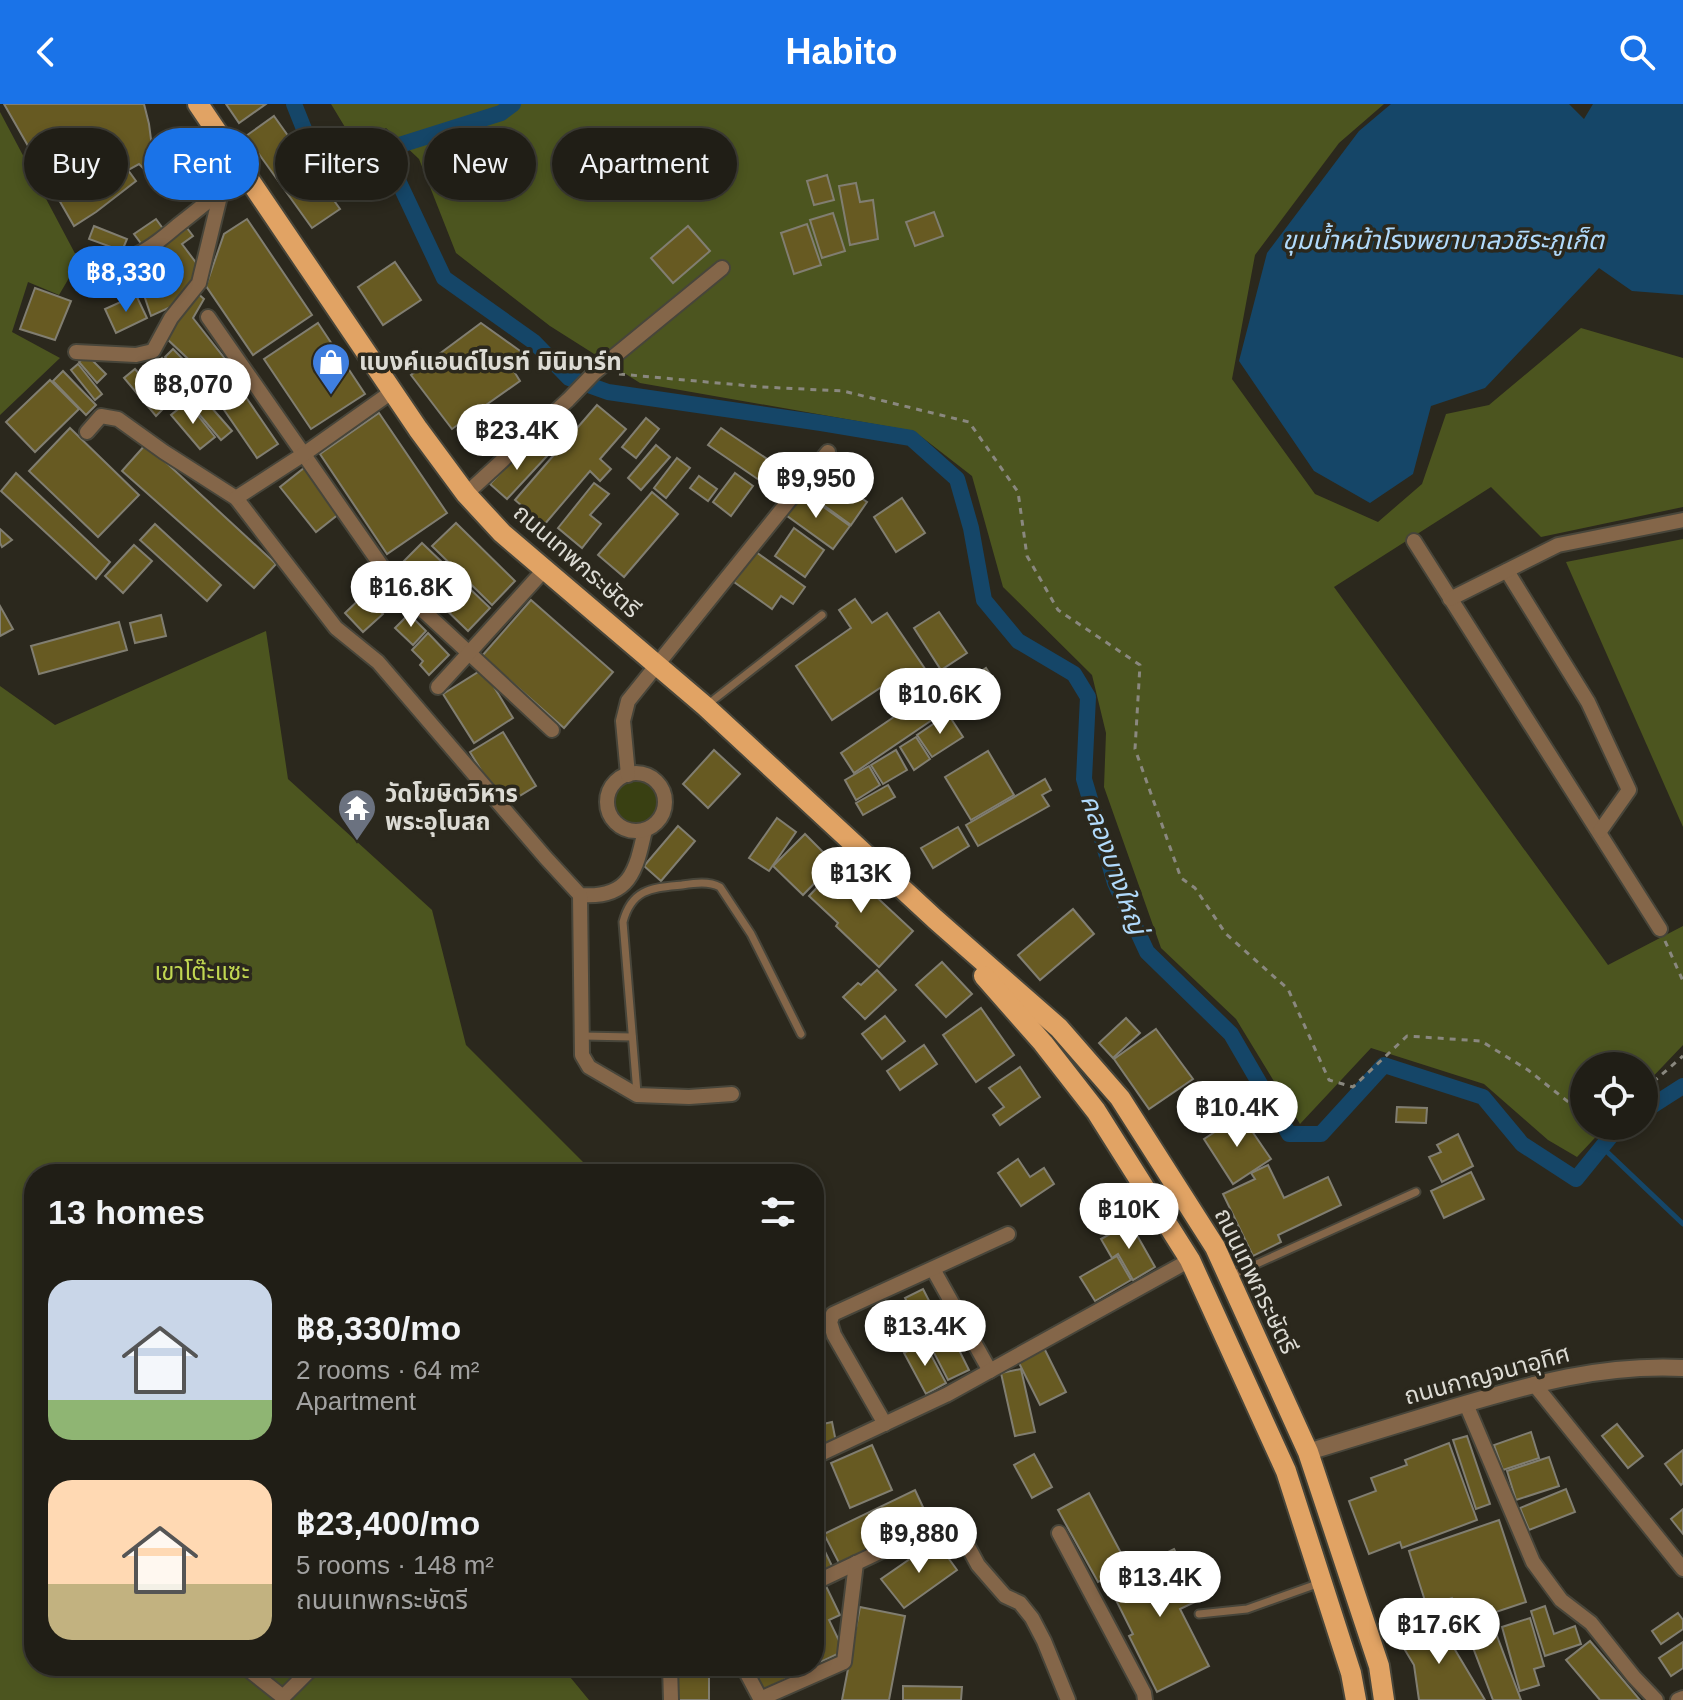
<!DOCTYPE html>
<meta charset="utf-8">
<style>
:root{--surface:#201e16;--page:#2d2b23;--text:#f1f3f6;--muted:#a2a2a1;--line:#3d3c35;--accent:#1a73e8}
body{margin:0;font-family:Arial,"Noto Sans Thai",sans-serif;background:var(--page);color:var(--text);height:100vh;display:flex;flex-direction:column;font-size:30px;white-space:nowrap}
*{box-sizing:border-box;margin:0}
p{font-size:26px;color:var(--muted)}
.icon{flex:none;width:44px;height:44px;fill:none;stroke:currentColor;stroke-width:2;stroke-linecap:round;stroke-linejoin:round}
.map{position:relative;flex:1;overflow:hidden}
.side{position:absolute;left:24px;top:1060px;width:800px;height:512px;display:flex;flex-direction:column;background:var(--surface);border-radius:32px;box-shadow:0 4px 12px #0003,0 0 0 2px var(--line)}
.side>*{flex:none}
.hud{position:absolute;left:24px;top:24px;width:800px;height:72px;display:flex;gap:16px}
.tools{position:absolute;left:1570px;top:948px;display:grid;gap:16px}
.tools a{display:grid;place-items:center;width:88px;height:88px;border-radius:50%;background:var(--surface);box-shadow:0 4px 12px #0003,0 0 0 2px var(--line);font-size:40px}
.price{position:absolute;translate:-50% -68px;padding:0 18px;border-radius:28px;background:#fff;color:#222;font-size:26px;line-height:52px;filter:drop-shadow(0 2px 4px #0008)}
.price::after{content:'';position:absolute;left:50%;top:48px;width:24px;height:18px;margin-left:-12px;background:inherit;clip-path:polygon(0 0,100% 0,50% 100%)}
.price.selected{background:var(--accent);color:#fff}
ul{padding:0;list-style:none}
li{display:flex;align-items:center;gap:24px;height:200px;padding:0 24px}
li span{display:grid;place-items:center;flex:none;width:224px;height:160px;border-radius:24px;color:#555}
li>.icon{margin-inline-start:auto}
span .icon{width:96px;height:96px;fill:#fffc;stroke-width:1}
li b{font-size:34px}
h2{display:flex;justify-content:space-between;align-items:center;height:96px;padding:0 24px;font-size:34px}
.tag{padding:0 28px;border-radius:36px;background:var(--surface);box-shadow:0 4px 12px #0003,0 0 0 2px var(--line);font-size:28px;line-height:72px}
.tag.selected{background:var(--accent);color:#fff}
header{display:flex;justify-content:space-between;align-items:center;height:104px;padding:0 24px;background:var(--accent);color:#fff;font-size:36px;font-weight:700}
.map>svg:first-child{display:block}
</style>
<header><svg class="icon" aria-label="back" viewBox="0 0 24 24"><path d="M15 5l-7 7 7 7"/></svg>Habito<svg class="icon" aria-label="search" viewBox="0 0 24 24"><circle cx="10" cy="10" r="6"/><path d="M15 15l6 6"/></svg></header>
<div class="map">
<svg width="1683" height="1596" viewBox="0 0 1683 1596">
<rect width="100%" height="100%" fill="#2b281d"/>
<circle fill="#394012" cx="635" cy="699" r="22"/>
<g fill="#4c551f">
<path d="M331,0H1384L1339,39L1255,151L1232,275L1315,390L1378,418L1422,380L1446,310L1489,301L1581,224L1683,254V403L1541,433L1491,383L1334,483L1608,861L1683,822V941L1644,982V962H1584V1022H1606L1577,1053L1548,1036L1484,980L1371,944L1300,1020L1236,915L1161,844L1104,683L1106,629L1092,571L1003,483L972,372L914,327L640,279L550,222L456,149L419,55L386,24L357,43Z"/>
<path d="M0,8L79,157L59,191L28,178L12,228L60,254L0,311Z"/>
<path d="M1683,435V723L1566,458Z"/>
<path d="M266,527L288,675L432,806L466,941L595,1070H34V1562H561L589,1596H0V582L55,621Z"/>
<path d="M746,1061L747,1070H691Z"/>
</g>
<path fill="#154668" d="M1391,0H1569L1584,15L1593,0H1683V191L1632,187L1599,164L1485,284L1431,302L1413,370L1370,399L1314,367L1239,257L1267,149L1359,27Z"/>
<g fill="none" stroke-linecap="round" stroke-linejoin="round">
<path stroke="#154668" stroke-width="5" d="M1602,1043L1683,1120"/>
<g stroke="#154668" stroke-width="16">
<path d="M294,0L308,35L330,50L347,52L369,39L387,45L395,70L444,174L534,238L569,274L608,288L821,319L911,334L957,375L971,424L984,496L1018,537L1074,570L1088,593L1084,675L1115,779L1147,848L1231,930L1289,1030H1321L1384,961L1483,993L1522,1040L1576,1075L1619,1022"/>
<path d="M387,45L501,9L513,0"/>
<path d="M1644,1007L1683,982"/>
</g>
</g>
<g fill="#675a22" stroke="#817e71" stroke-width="2">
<path d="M4,0H144L149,20L156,74L154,75L139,60L128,66L136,77L96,108L74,122Z"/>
<path d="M226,0H266L239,19Z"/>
<path d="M274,12L340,105L312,124L246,32Z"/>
<path d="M191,63L210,68L213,86L206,90L200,97L183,93L182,83L177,77L186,70Z"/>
<path d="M827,71L834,96L814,101L807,77Z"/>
<path d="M856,79L860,98L873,96L878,135L850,141L839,82Z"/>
<path d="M934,108L943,132L915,142L906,118Z"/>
<path d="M833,109L845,147L822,154L810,116Z"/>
<path d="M156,115L164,126L143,142L134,130Z"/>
<path d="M247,115L312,211L253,251L206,182L224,130Z"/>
<path d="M807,120L821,161L794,170L781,129Z"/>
<path d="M94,122L127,135L122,147L89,135Z"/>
<path d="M688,122L710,147L673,179L651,154Z"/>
<path d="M187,124L193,132L182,140L197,160L195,176L175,201L151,212L135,164Z"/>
<path d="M395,158L421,196L383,221L358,183Z"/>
<path d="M35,184L71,197L55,236L20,225Z"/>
<path d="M195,187L204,195L193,214L236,269L220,285L165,233Z"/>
<path d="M136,191L147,214L116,229L105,205Z"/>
<path d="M318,219L365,290L311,325L264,255Z"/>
<path d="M481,219L523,249L510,261L520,277L452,325L411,271Z"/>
<path d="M173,245L211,284L204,291L165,253Z"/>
<path d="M87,251L106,270L97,279L79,258Z"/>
<path d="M162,254L187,281L179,288L154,261Z"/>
<path d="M78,260L102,290L95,296L71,266Z"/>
<path d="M135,265L152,285L162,276L176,292L156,312L124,274Z"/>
<path d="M63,267L96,301L86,311L53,277Z"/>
<path d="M50,276L79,305L35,348L6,318Z"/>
<path d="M241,286L278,340L257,354L220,300Z"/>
<path d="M197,287L232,327L221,336L187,296Z"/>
<path d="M187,298L215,333L200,345L171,311Z"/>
<path d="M597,301L626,325L600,355L611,365L600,377L590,367L544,421L515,396Z"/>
<path d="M379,309L447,409L387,450L320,350Z"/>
<path d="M646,314L659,325L636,354L622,343Z"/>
<path d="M70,324L139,391L98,433L29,367Z"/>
<path d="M721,324L794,373L781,391L708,341Z"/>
<path d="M146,340L276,460L254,484L122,367Z"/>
<path d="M656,341L670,353L641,386L628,374Z"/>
<path d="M531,345L535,348L538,345L547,352L507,395L490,380L519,349L524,353Z"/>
<path d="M677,354L690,364L666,394L654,384Z"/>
<path d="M304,364L340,409L316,428L280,383Z"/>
<path d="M819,365L867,398L851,421L804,387Z"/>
<path d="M16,369L110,458L96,475L1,387Z"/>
<path d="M735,369L753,382L731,412L713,398Z"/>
<path d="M699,372L717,385L708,397L690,384Z"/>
<path d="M594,379L609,390L590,411L601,420L582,444L558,424Z"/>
<path d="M800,386L850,422L833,445L783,409Z"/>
<path d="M652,388L678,410L624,473L598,451Z"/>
<path d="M902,394L925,429L896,448L874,413Z"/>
<path d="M456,419L515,477L492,501L432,442Z"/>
<path d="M155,420L221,481L207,497L140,436Z"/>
<path d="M794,424L824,446L805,473L775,452Z"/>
<path d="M0,425L12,436L2,443L0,439Z"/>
<path d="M422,439L490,504L468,527L400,461Z"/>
<path d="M134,441L152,457L123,489L105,472Z"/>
<path d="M756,448L805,483L793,500L781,492L772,505L734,478Z"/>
<path d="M365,490L383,510L363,528L345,509Z"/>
<path d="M855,495L872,519L887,509L951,603L854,669L841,649L910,602L892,576L832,616L796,562L851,524L839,506Z"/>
<path d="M531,496L613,568L564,624L482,552Z"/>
<path d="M0,502L13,525L0,532Z"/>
<path d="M939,508L967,549L941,566L914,524Z"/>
<path d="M409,510L426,527L413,541L395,524Z"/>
<path d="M161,511L166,532L135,539L130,519Z"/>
<path d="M119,518L127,546L39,570L31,542Z"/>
<path d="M428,529L449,551L429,571L420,561L423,557L412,546Z"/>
<path d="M986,564L999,583L968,604L955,585Z"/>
<path d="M483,565L513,614L474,639L443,590Z"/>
<path d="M948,610L963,633L932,653L917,631Z"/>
<path d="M503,628L536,682L503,702L470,648Z"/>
<path d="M916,633L930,655L914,666L900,643Z"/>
<path d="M714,646L740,670L708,704L683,680Z"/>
<path d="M896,646L907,666L883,680L871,661Z"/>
<path d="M988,647L1014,691L971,716L945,673Z"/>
<path d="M869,662L880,681L856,696L845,676Z"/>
<path d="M1045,675L1051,686L1042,691L1049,702L978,742L966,721Z"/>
<path d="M888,681L895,693L863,711L856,699Z"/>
<path d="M777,714L796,728L769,767L749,754Z"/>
<path d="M678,722L695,737L661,777L644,762Z"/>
<path d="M958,723L969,742L933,764L921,744Z"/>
<path d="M805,730L834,759L803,791L773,762Z"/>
<path d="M840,759L913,827L879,863L836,822L838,819L809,792Z"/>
<path d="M1073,805L1094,830L1040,876L1018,851Z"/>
<path d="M942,858L972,890L946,913L916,881Z"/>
<path d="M877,866L896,886L865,915L843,893L858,879L861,881Z"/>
<path d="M981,904L1014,951L976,978L943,931Z"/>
<path d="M885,912L905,937L882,955L862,930Z"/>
<path d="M1126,914L1140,929L1113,954L1099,939Z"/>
<path d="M1156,925L1193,975L1149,1005L1114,955Z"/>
<path d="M924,941L937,960L900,986L887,967Z"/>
<path d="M1020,963L1040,993L1000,1021L993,1011L1004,1003L989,984Z"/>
<path d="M1397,1003L1427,1004L1426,1019L1396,1018Z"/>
<path d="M1241,1011L1271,1055L1233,1080L1204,1035Z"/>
<path d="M1458,1030L1473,1062L1442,1078L1429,1053L1441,1048L1437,1041Z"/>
<path d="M1018,1055L1030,1073L1044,1064L1054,1080L1021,1102L998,1069Z"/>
<path d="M1268,1061L1284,1094L1328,1073L1341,1101L1278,1131L1281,1138L1253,1152L1223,1090L1255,1075L1251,1069Z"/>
<path d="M1471,1068L1484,1095L1444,1114L1431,1087Z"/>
<path d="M1130,1119L1155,1163L1133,1176L1118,1150L1112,1154L1101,1135Z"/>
<path d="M1117,1152L1131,1176L1095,1197L1080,1173Z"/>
<path d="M923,1185L940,1218L922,1228L905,1194Z"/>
<path d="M950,1228L969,1266L948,1276L929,1239Z"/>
<path d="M924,1238L946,1279L926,1290L904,1249Z"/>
<path d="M1044,1244L1066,1288L1040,1301L1018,1257Z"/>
<path d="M1021,1265L1035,1328L1015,1332L1001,1269Z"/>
<path d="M814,1293L820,1318L814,1319Z"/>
<path d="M832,1318L836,1338L814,1343V1322Z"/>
<path d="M1617,1320L1643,1352L1628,1364L1602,1332Z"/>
<path d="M1531,1328L1539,1354L1503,1366L1494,1341Z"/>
<path d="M1467,1332L1490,1400L1476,1405L1453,1336Z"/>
<path d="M1449,1339L1477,1416L1402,1444L1400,1438L1369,1450L1349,1397L1376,1387L1371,1374L1407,1361L1405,1356Z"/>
<path d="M872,1341L892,1386L850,1404L831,1359Z"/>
<path d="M1683,1346V1379L1681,1381L1665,1360Z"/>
<path d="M1034,1350L1052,1383L1032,1394L1014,1361Z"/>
<path d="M1549,1353L1559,1382L1516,1396L1507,1367Z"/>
<path d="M1566,1385L1575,1408L1529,1426L1520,1404Z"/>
<path d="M915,1386L929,1416L839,1459L824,1430Z"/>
<path d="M1089,1389L1128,1462L1098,1478L1058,1406Z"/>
<path d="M1683,1405V1430L1671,1415Z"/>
<path d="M1499,1416L1526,1498L1475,1515L1471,1504L1457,1509L1452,1494L1427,1503L1409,1447Z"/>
<path d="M818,1433L832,1462L814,1471V1435Z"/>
<path d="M936,1437L957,1466L904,1504L881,1475Z"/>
<path d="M1174,1445L1199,1496L1180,1505L1209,1562L1157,1588L1129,1532L1133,1530L1107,1478Z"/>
<path d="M825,1480L840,1511L829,1516L844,1547L814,1561V1485Z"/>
<path d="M1545,1502L1554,1530L1575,1522L1581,1540L1545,1552L1531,1507Z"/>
<path d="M860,1503L905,1512L889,1596H842Z"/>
<path d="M1678,1509L1683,1516V1525L1661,1540L1652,1527Z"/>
<path d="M1436,1514L1485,1596H1419L1414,1561L1399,1536Z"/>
<path d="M1530,1514L1544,1562L1534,1565L1539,1581L1520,1587L1502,1523Z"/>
<path d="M1494,1524L1521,1596H1493L1469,1533Z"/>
<path d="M1590,1537L1640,1596H1600L1566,1556Z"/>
<path d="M1683,1538V1564L1671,1572L1659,1554Z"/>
<rect x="676" y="1562" width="33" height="34"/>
<path d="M749,1562H813L761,1587Z"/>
<path d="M903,1582L962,1583L961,1596H903Z"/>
</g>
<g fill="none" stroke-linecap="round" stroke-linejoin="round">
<defs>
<g id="service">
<path d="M707,601L822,511"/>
<path d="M583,932L632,933"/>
<path d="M637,989L623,818C632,784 653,784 682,781C695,779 709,777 720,783L751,830L801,930"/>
<path d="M1230,1172L1416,1088"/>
<path d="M1199,1510L1247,1505L1320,1479"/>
</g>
<g id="minor">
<path d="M89,175C98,153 119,161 136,151C151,144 164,133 177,122C200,104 223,86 244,66"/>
<path d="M208,213L385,467L402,487L552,626"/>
<path d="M76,248L136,251L153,247L171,214L199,179L221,88"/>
<path d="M87,328L101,312L118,315L164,348L236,394L336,524L378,558L545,753L580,791C630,795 636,767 645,726"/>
<path d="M466,390L568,296L595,268L722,164"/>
<path d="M236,394L304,350L393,287"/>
<path d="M1414,437L1660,825"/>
<path d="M1507,467L1588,598L1629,686L1600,727"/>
<path d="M1450,495L1558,441L1683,416"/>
<path d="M438,583L545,465"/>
<circle cx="636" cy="698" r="29"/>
<path d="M628,671L623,617L628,597L828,348"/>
<path d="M580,791L582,951L589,963L637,991L689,993L732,990"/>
<path d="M933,1165L990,1267"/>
<path d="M1534,1280L1683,1465"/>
<path d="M1466,1300L1533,1458L1561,1496L1591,1519L1634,1573L1656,1596"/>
<path d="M885,1320L834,1231L830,1218L833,1210L1008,1130"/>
<path d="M814,1353L946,1291L1190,1156"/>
<path d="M1059,1429L1144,1589L1145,1596"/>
<path d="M814,1479L926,1426L951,1417L957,1422L978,1461L1005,1492L1020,1499L1032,1514L1044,1537L1068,1596"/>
<path d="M244,1562L283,1593L314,1562"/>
<path d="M670,1562L671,1596"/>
<path d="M743,1562L761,1596"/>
<path d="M760,1595L844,1558L856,1459"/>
<path d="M1678,1596L1683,1594"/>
</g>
<path id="tertiary" d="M1308,1348C1357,1333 1406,1318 1455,1303C1532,1280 1602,1260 1683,1264"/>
<g id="primary">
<path d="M198,0L418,325L466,390L502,429L705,602L935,815L1059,924L1120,994L1215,1143L1308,1348L1379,1562L1384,1596"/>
<path d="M984,872L1043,939L1096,1007L1190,1156L1286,1367L1351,1569L1356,1596"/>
</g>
</defs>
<use href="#service" stroke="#47453a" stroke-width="11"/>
<use href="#minor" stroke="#47453a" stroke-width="18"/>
<use href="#tertiary" stroke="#47453a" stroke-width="20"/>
<use href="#primary" stroke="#47453a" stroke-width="24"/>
<g stroke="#8a887f" stroke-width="3" stroke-dasharray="6 6" stroke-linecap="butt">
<path d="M619,270L762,283L843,287L969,318L1018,388L1027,452L1058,506L1140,561L1135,645L1181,774L1195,784L1226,830L1288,885L1329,976L1353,983L1407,932L1481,937L1528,966L1581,1008H1584"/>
<path d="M1665,837L1683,877"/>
<path d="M1644,986L1683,952"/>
</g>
<use href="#service" stroke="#846649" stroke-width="7"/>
<use href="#minor" stroke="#846649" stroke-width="14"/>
<use href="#tertiary" stroke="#846649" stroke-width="16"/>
<use href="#primary" stroke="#e1a364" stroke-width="20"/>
</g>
<defs>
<symbol id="shop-pin" viewBox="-11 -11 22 30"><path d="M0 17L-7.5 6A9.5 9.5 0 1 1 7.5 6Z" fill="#3f7fe0" stroke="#2b281d"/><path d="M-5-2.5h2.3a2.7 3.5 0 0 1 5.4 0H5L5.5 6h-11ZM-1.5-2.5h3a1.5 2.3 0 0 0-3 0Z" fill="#fff"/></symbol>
<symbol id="temple-pin" viewBox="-11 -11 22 30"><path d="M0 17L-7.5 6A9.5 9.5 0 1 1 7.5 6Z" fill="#6b7280" stroke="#2b281d"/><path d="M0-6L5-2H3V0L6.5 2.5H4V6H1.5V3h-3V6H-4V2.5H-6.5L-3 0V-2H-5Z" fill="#fff"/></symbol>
</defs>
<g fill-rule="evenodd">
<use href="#shop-pin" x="309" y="236" width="44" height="60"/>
<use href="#temple-pin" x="335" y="682" width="44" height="60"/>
</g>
<g text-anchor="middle" stroke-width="7" stroke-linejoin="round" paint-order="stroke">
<g font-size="24" font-weight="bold" fill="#dcdbd4" stroke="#2b281d" text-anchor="start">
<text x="359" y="266">แบงค์แอนด์ไบรท์ มินิมาร์ท</text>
<text x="385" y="698">วัดโฆษิตวิหาร<tspan x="385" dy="28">พระอุโบสถ</tspan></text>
</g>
<g font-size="24" fill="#dcdbd4" stroke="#2b281d">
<text transform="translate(577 457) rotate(41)" y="8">ถนนเทพกระษัตรี</text>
<text transform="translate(1256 1177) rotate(64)" y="8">ถนนเทพกระษัตรี</text>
<text transform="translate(1487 1271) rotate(-15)" y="8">ถนนกาญจนาอุทิศ</text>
</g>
<g font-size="24" fill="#c1d751" stroke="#2b281d">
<text x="202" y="876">เขาโต๊ะแซะ</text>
</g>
<g font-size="26" font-style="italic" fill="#b1dafb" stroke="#2b281d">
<text x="1443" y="145">ขุมน้ำหน้าโรงพยาบาลวชิระภูเก็ต</text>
<text transform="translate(1114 760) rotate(70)" y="9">คลองบางใหญ่</text>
</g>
</g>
</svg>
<div class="tools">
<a><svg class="icon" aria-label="locate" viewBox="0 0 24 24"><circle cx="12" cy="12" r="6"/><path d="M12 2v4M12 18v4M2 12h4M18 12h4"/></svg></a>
</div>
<b class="price selected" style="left:126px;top:210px">฿8,330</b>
<b class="price" style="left:193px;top:322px">฿8,070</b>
<b class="price" style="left:517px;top:368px">฿23.4K</b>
<b class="price" style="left:816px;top:416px">฿9,950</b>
<b class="price" style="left:411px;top:525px">฿16.8K</b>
<b class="price" style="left:940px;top:632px">฿10.6K</b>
<b class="price" style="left:861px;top:811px">฿13K</b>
<b class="price" style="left:1237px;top:1045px">฿10.4K</b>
<b class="price" style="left:1129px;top:1147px">฿10K</b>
<b class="price" style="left:925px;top:1264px">฿13.4K</b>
<b class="price" style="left:919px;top:1471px">฿9,880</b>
<b class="price" style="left:1160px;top:1515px">฿13.4K</b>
<b class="price" style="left:1439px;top:1562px">฿17.6K</b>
<div class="hud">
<a class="tag">Buy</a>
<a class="tag selected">Rent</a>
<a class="tag">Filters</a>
<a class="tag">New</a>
<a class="tag">Apartment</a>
</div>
<section class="side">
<h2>13 homes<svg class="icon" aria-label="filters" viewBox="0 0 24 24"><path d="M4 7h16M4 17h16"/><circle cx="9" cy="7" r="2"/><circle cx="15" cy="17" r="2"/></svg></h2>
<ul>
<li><span style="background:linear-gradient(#c9d6e8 75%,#8fb573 0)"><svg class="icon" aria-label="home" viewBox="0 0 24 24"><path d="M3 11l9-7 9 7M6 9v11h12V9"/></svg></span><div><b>฿8,330/mo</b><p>2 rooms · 64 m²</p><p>Apartment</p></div></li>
<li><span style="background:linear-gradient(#ffd9b3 65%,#c2b280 0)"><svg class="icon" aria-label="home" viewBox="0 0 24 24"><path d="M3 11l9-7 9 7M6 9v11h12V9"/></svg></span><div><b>฿23,400/mo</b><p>5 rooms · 148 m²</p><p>ถนนเทพกระษัตรี</p></div></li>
</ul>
</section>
</div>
